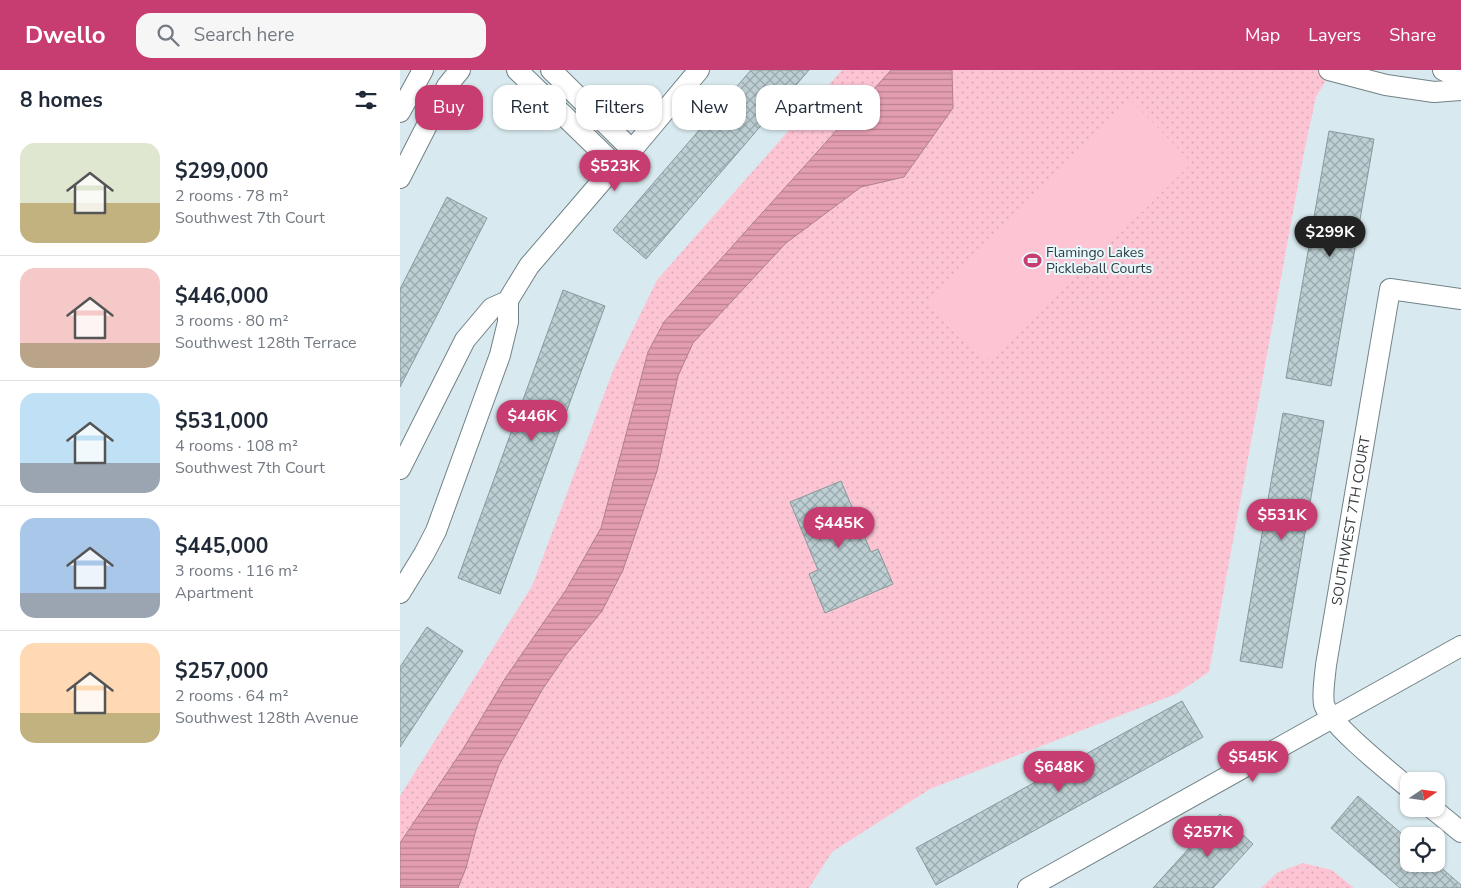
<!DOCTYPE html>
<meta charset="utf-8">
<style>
:root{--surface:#fff;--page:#f6f6f7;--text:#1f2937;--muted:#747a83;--line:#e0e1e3;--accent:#c73c71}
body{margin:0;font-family:"Nunito Sans",sans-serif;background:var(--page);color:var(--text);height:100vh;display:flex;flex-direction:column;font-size:19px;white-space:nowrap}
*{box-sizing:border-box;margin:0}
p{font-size:16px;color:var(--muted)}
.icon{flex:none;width:28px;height:28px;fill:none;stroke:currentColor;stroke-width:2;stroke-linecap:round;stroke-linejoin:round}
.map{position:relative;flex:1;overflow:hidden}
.sheet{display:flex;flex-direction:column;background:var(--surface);width:400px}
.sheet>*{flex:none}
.top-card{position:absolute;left:15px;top:15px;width:475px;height:45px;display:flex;gap:10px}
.needle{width:32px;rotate:77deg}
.fabs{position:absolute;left:1000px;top:702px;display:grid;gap:10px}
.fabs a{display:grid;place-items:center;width:45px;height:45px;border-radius:10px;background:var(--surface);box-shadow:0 1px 4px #0004;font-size:25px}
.price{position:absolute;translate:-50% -42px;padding:0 11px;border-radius:18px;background:var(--accent);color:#fff;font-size:16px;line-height:32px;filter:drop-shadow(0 1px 2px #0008)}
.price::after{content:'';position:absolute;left:50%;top:30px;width:15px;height:11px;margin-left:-8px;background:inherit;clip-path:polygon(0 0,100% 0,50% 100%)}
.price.on{background:#222;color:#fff}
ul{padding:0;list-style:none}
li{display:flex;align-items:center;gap:15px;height:125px;padding:0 20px}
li+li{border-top:1px solid var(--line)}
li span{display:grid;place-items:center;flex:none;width:140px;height:100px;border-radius:15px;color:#555}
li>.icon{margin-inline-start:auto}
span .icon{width:60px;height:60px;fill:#fffc;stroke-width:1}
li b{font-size:21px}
h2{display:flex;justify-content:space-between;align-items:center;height:60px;padding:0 20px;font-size:21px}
.chip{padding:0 18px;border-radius:15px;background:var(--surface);box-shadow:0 1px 4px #0004;font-size:18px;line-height:45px}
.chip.on{background:var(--accent);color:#fff}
header{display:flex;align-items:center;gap:30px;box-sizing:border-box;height:70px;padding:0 25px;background:var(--accent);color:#fff}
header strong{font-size:24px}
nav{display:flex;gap:28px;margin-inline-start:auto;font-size:18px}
.search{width:350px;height:45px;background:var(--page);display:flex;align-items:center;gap:12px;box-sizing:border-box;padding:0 18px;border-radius:15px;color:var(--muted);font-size:19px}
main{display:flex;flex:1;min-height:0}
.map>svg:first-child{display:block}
</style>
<header>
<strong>Dwello</strong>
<div class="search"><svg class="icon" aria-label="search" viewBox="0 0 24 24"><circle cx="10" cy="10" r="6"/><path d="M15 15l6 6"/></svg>Search here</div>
<nav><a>Map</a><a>Layers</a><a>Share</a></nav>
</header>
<main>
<section class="sheet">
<h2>8 homes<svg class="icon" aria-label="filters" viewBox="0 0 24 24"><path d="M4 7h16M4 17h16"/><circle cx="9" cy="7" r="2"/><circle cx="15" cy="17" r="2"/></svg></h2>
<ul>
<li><span style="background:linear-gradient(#dfe7d0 60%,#c2b280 0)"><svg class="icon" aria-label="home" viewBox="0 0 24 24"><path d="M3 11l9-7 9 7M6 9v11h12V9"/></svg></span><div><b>$299,000</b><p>2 rooms · 78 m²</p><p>Southwest 7th Court</p></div></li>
<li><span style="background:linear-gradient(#f6c9c9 75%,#b9a48a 0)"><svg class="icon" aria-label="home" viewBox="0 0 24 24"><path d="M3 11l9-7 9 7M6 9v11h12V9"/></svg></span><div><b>$446,000</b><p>3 rooms · 80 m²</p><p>Southwest 128th Terrace</p></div></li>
<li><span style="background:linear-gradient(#bfe0f5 70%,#9aa5b1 0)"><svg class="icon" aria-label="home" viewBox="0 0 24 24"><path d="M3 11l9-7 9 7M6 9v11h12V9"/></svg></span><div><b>$531,000</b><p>4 rooms · 108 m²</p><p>Southwest 7th Court</p></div></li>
<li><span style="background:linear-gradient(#a9c7e8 75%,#9aa5b1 0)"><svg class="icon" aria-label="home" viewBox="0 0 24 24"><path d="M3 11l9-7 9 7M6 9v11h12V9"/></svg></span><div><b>$445,000</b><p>3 rooms · 116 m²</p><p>Apartment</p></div></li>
<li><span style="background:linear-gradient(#ffd9b3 70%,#c2b280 0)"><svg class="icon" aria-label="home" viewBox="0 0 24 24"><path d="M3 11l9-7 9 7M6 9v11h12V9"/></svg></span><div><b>$257,000</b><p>2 rooms · 64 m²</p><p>Southwest 128th Avenue</p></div></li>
</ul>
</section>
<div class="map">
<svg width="1061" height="818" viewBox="0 0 1061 818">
<defs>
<pattern id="grass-dots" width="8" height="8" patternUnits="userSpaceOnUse" patternTransform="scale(1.25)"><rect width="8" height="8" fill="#fdc5d4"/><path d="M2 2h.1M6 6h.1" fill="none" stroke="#d9aab7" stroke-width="1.8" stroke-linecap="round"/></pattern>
<pattern id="water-rules" width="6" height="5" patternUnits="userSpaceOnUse" patternTransform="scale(1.25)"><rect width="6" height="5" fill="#e39db0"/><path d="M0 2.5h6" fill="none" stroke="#b98190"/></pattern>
<pattern id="building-cross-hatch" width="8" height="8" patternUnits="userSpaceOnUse" patternTransform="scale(1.25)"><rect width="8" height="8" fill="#bdcfd3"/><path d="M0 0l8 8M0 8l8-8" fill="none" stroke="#9aa9ac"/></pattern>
</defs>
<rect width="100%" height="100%" fill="#d8eaef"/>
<g fill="url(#grass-dots)">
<path d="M442,0H932L916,27L904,82L809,602L776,624L530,719L432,782L409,818H0V726L132,516L214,298L257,210Z"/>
<path d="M903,793L932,800L954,818H861L878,802Z"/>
</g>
<path fill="#fdc5d4" d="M732,31L792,93L594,287L582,289L527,233Z"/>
<path fill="url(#water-rules)" stroke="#ae808e" d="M491,0H552L553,38L504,107L461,117L386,173L293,273L278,306L257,401L223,500L202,541L166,585L142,620L99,695L77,756L66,798L58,818H0V773L63,679L106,607L166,520L201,458L248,282L264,252Z"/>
<g fill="url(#building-cross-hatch)" stroke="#88999c">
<path d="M351,0H409L246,189L213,160Z"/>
<path d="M929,61L974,69L931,316L886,308Z"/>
<path d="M47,127L87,148L0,317V219Z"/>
<path d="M163,220L205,236L100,524L58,508Z"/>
<path d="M883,343L924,351L882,598L840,591Z"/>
<path d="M441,411L471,482L478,479L493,514L425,543L409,504L418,500L390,432Z"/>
<path d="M27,557L63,581L0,677V597Z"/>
<path d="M782,631L803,667L536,815L516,778Z"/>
<path d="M958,726L1009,770V794H1037L1061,815V818H1000L931,758Z"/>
<path d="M820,744L853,774L813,818H753Z"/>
</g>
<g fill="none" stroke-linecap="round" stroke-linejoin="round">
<defs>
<g id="street">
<path d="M117,0L216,96"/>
<path d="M151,0L232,80"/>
<path d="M929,0L986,15L1034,22L1061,20"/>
<path d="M1043,0L1061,9"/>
<path d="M0,42L23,0"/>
<path d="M0,108L47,16L60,0"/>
<path d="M0,399L65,270L92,238L108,231"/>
<path d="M0,523L24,484L36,461L100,285L108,252V231L110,227L129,196L208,104L232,80L299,0"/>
<path id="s1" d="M1009,718C991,703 929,654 924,634C922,624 925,606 926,595L990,219L1061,229"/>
<path d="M1033,739L1061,762"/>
<path d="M628,818L1061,576"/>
</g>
</defs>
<use href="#street" stroke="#728286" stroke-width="22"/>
<use href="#street" stroke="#fff" stroke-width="20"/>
</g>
<defs>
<symbol id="stadium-bare" viewBox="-9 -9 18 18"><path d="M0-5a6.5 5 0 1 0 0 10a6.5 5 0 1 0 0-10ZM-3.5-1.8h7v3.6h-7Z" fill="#c73c71" stroke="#e5f8fc" stroke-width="2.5" paint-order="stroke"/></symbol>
</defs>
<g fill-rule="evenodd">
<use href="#stadium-bare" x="620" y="178" width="25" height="25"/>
</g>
<g text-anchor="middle" stroke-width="4" stroke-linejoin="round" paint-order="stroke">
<g font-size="14" fill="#343b3d" stroke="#e5f8fc" text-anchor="start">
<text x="646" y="187">Flamingo Lakes<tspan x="646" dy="16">Pickleball Courts</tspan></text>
</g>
<g font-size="14" fill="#343b3d" stroke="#e5f8fc">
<text dy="5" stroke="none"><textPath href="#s1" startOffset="306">SOUTHWEST 7TH COURT</textPath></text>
</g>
</g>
</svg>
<div class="fabs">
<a><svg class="needle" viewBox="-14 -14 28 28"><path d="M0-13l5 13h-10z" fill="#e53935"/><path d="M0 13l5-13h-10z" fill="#747a83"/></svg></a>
<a><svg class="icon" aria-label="locate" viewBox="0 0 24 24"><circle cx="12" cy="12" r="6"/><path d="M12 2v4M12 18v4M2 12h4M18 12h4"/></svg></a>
</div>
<b class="price" style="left:215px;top:122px">$523K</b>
<b class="price on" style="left:930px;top:188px">$299K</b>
<b class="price" style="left:132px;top:372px">$446K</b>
<b class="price" style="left:882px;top:471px">$531K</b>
<b class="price" style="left:439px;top:479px">$445K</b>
<b class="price" style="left:853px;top:713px">$545K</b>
<b class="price" style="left:659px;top:723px">$648K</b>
<b class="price" style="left:808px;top:788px">$257K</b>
<div class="top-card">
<a class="chip on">Buy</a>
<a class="chip">Rent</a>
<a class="chip">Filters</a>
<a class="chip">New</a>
<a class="chip">Apartment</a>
</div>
</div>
</main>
